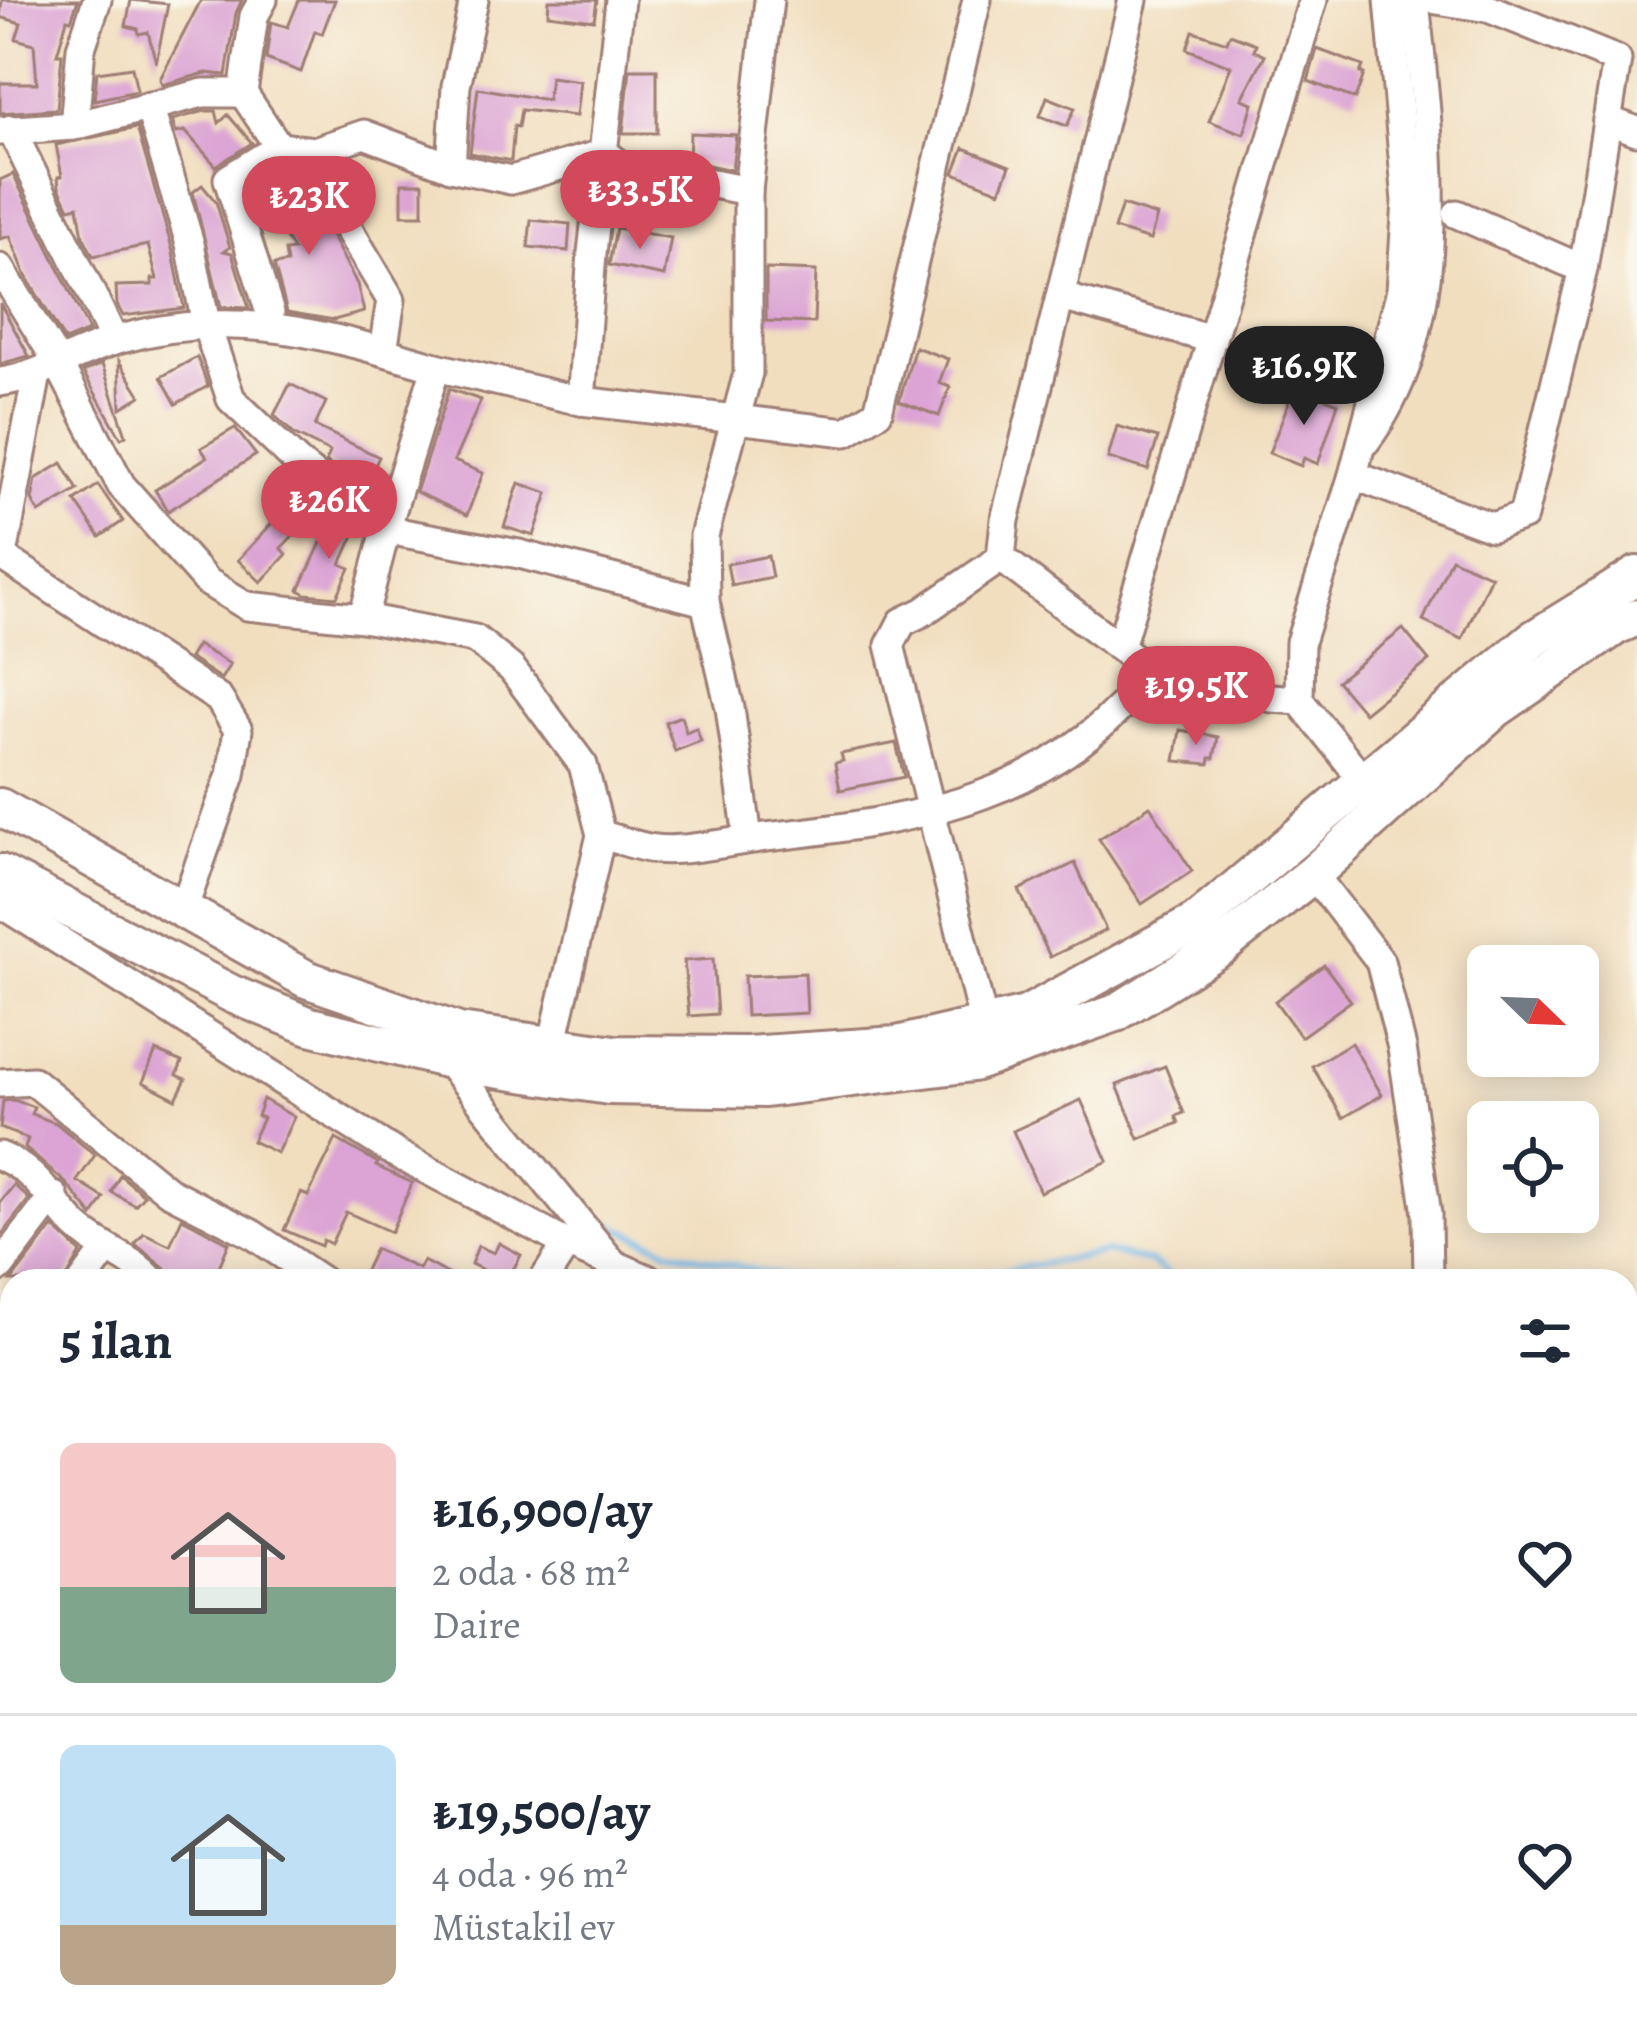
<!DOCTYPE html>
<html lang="tr">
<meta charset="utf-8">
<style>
:root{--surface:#fff;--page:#f6f6f7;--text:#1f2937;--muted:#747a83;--line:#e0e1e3;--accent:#d1495b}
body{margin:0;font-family:Alegreya,serif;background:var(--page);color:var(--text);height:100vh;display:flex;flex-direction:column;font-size:45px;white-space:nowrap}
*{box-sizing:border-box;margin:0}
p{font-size:39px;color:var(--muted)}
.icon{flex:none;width:66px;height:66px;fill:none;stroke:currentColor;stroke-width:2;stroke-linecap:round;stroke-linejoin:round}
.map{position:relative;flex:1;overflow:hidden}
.sheet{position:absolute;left:0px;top:1269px;width:1638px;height:771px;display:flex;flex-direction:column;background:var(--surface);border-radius:36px 36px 0 0;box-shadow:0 6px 30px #0003}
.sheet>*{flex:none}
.needle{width:78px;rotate:113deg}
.tools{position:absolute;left:1467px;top:945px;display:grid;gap:24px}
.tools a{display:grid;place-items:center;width:132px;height:132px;border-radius:18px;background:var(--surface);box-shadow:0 6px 30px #0003;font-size:60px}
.price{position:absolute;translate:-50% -102px;padding:0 27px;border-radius:42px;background:var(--accent);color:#fff;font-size:39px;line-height:78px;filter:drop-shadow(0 3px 6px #0008)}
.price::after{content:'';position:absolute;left:50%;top:72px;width:36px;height:27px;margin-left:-18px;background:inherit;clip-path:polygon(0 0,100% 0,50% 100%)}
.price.current{background:#222;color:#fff}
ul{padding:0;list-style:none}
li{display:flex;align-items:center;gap:36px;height:300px;padding:0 60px}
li+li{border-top:3px solid var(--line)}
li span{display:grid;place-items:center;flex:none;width:336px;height:240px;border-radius:18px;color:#555}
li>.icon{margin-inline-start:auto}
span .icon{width:144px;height:144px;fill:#fffc;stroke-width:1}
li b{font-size:51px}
h2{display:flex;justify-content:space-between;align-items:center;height:144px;padding:0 60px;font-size:51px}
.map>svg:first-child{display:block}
</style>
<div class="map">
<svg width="1637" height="2039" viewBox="0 0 1637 2039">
<rect width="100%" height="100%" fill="#fbf7ec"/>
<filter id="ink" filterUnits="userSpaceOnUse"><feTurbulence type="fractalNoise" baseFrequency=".00833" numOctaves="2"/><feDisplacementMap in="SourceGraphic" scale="24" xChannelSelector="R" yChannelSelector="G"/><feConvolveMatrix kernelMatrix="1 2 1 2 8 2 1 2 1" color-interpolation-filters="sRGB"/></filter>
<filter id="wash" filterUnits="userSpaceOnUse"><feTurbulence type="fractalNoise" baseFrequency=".004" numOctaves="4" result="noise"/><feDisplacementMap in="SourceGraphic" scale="48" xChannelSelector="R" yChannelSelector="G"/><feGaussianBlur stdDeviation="2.7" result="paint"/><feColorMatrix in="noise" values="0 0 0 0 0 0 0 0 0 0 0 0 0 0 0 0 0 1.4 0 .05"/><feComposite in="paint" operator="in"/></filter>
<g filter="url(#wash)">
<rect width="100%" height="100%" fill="#f1debf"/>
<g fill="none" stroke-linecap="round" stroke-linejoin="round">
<g stroke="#74bbec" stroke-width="6">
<path d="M587,1214L669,1250L800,1281"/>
<path d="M950,1281L1107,1252L1151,1262L1175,1281"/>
<path d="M1626,1376L1637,1380"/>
</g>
</g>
<g id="blocks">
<g fill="#dba4d4">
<path d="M2,0H78L71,20L67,19L57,54H62L57,109L0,113V83H37L34,44L16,39L21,23L0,17Z"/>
<path d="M131,0L168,4L156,63L148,32L139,34L138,29L126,26Z"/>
<path d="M201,0H242L236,13L226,75L206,73L162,85L160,79Z"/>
<path d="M299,0H335L322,34L315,31L301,72L266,59L271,22L288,27Z"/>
<path d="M549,0H597L594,20L548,14Z"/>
<path d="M1193,31L1227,42L1230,34L1256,44L1254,50L1265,55L1242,99L1253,103L1244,134L1209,121L1231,66L1187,49Z"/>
<path d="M1317,49L1363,66L1360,73L1364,74L1355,99L1308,81Z"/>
<path d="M132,67L137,91L94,100L97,72Z"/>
<path d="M630,69H657V133H623Z"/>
<path d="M550,77L580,81L576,116L521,110L518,127L514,126L511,161L470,153L478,88L547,100Z"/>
<path d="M1047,97L1075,108L1067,126L1040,116Z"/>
<path d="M205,111H216L219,123L228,115L252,143L216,166L185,131L176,133L172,120Z"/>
<path d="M137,128L172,248L184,308L123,316L117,305L116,286L152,285V279H157L148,245L93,256L83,236L78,206L69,208L59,187L58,177L62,176L56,145Z"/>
<path d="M690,133L736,135L732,170L689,161Z"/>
<path d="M964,148L1010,166L1000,191L954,173Z"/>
<path d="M276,170L330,233L357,284L364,312L334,320L287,312L274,265L287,263L285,251L293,250L267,205L264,188L262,198L254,184Z"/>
<path d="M13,174L89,331L65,341L26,276L10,236L0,239V180Z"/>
<rect x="402" y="183" width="21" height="32"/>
<path d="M202,185L216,202L230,247L224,251L232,253L249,308L221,307L193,192Z"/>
<path d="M1122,205L1157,216L1150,240L1114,229Z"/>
<path d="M531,220L570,224L568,251L528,247Z"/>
<path d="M616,228L671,238L664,276L609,265Z"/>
<path d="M766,269L816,271L814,323L766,321Z"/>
<path d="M0,303L29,356L0,364Z"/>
<path d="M915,347L948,359L939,383L950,387L939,416L899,401Z"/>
<path d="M197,357L208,386L176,404L161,377Z"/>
<path d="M119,361L141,396L121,408Z"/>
<path d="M102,364L126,435L121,438L83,372Z"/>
<path d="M290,384L326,402L315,426L379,457L366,484L352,477L355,472L351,476L334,468L326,462L330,452L295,435L274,415Z"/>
<path d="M1295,386L1338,403L1318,464L1304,458L1301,466L1269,453Z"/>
<path d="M449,389L481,400L454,461L483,473L467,515L416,492Z"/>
<path d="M1117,426L1158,438L1148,470L1108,458Z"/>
<path d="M235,428L256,455L168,511L155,490L207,457L201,448Z"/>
<path d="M62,463L78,490L39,513L32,500L36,479Z"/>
<path d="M519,483L548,493L534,536L504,527Z"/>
<path d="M295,484L321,507L281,548L287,554L261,582L238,560L275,520L268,513Z"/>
<path d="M98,485L123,521L100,537L75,501Z"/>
<path d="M333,517L356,531L341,564L350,568L337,597L306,594L299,590Z"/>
<path d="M768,556L772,577L731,585L727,564Z"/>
<path d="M1451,558L1491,576L1462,639L1423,621Z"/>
<path d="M1403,629L1429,661L1364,713L1337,681Z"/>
<path d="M197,645L230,664L221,679L189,658Z"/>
<path d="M681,716L686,732L696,728L701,741L675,751L665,722Z"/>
<path d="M1180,730L1218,737L1214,758H1210L1209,764L1175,761Z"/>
<path d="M896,743L904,777L840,790L835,763L843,761L841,754Z"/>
<path d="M1150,806L1192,871L1142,904L1099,839Z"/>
<path d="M1075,863L1106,930L1050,957L1019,890Z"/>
<path d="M713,959L717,1014L689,1016L684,961Z"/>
<path d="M1324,965L1351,1001L1301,1037L1275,1001Z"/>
<path d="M805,973L807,1013L746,1016L744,976Z"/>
<path d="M1351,1043L1382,1095L1343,1118L1312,1066Z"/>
<path d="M156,1051L182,1062L177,1075L186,1079L176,1099L143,1082Z"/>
<path d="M1165,1066L1184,1113L1176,1116L1179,1123L1139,1139L1117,1085Z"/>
<path d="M263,1099L294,1117L277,1153L252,1141L263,1118L257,1116Z"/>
<path d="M14,1100L34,1107L31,1114L56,1123L95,1155L77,1181L104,1198L93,1216L66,1183L25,1148L28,1139L0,1128L3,1101Z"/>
<path d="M1081,1100L1108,1161L1040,1192L1013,1131Z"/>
<path d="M336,1139L378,1163L376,1166L412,1183L391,1232L346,1212L331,1244L323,1240L321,1246L284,1230L301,1193L308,1196Z"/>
<path d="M120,1175L144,1195L135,1205L111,1192Z"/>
<path d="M14,1185L29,1199L0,1237V1202Z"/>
<path d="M182,1218L229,1243L213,1281H170L165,1268L135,1244L144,1233L170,1245Z"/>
<path d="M53,1227L81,1253L65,1281H11Z"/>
<path d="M499,1243L521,1255L507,1281L471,1264L478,1246L494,1253Z"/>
<path d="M375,1249L419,1269L423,1261L461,1281H360Z"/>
</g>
</g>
</g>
<g filter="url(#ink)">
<use href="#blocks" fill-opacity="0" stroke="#9e7e75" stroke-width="3"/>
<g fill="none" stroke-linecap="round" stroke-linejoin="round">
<defs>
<g id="minor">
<path d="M263,0L254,16L243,93L279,147L343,220L391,300L383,351"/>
<path d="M149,106L190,244L206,324L231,399L298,463L366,516L403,533L519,554L705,602"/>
<path d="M1607,120L1637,131"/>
<path d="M74,126L81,48L97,0"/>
<path d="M11,129L114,340"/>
<path d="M0,131L74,126L203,93H243"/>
<path d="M451,167L456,86L474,0"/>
<path d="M1457,214L1583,269"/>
<path d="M0,268L58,363L121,485L206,581L247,606L363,618"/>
<path d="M1062,297L1212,339"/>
<path d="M266,325L270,313L228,179L279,147L314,151L364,134L451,167L511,180L605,153L622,166L748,191"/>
<path d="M436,367L581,401L846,432L878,412L977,0"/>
<path d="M0,382C43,376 79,350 121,339C235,307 326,334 436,367L387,526L363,618L475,639L512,669L583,765L601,835C619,839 637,847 655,849C685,853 742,839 775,836C920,820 1059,796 1151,671"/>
<path d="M581,401L592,253L620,0"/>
<path d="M1366,441C1457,319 1429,142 1415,0"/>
<path d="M1353,475L1492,527L1523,516L1583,269L1617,60L1488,8L1437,0"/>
<path d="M0,555L219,699L238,730L231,775L183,910"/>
<path d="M3,555L37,374"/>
<path d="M1001,558L1151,671L1272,698L1299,700"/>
<path d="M1120,647L1313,0"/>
<path d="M1364,781L1299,700L1300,642L1353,475L1401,290L1407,201L1389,0"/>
<path d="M748,838L730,708L705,602L704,536L748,373V191L769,0"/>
<path d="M1313,874L1380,961L1402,1048L1427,1214L1428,1281"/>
<path d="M0,903L397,1154L567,1244L652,1281"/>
<path d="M984,1025L890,645L902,622L923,612L1001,558L1005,520L1133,0"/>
<path d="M552,1045L601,835"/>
<path d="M446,1059L611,1261"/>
<path d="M0,1083L33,1081L168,1191L252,1234L322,1281"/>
<path d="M0,1156C36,1170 51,1201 76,1226C99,1248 132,1257 152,1281"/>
<path d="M0,1267L54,1196"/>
<path d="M83,1281L106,1250"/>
<path d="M543,1281L567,1244"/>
<path d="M0,1355L12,1364"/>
<path d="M1626,1524L1637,1528"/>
<path d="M0,1621L12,1625"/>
<path d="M1626,1649L1637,1651"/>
<path d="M1626,1823L1637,1824"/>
<path d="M1626,1983L1637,1970"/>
<path d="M0,1996L12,2016"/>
<path d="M150,2028L208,2037L313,2028"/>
<path d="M360,2028L458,2039"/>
<path d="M1444,2028L1449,2039"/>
<path d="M1565,2034L1610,2039"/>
<path d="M47,2039L48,2028"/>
<path d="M500,2039L503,2028"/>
<path d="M661,2039L664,2028"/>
<path d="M739,2039L742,2028"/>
<path d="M933,2039L937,2028"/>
<path d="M1141,2039L1146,2028"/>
<path d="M1321,2039L1327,2028"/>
</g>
<g id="major">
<path d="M0,807L306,979L459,1032L615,1054L747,1055L897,1045L1026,1015L1196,922L1532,640L1637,575"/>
<path d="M0,873L232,994L310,1026L474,1066L609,1086L765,1089L973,1063L1116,1013L1221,947L1313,874L1496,709L1616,626L1637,617"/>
</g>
</defs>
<use href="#minor" stroke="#9e7e75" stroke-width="33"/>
<use href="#major" stroke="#9e7e75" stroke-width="42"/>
<use href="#minor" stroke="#fff" stroke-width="27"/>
<use href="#major" stroke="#fff" stroke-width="36"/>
</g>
</g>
</svg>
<div class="tools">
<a><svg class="needle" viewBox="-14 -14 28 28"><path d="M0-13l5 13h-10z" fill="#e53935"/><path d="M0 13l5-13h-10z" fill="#747a83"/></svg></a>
<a><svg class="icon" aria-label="locate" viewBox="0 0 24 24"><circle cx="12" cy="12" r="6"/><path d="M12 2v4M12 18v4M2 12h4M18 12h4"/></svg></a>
</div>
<b class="price" style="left:640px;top:252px">₺33.5K</b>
<b class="price" style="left:309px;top:258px">₺23K</b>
<b class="price current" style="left:1304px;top:428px">₺16.9K</b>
<b class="price" style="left:329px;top:562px">₺26K</b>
<b class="price" style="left:1196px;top:748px">₺19.5K</b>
<section class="sheet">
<h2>5 ilan<svg class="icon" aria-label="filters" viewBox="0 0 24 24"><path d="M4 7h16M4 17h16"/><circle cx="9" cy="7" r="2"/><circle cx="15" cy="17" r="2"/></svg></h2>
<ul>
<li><span style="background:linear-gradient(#f6c9c9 60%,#7fa58c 0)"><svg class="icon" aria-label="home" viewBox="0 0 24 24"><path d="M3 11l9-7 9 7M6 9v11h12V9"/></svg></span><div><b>₺16,900/ay</b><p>2 oda · 68 m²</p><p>Daire</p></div><svg class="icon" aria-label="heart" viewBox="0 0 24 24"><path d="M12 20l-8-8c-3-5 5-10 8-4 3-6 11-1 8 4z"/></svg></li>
<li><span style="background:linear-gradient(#bfe0f5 75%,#b9a48a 0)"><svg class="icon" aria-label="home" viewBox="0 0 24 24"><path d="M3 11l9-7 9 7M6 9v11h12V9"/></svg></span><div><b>₺19,500/ay</b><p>4 oda · 96 m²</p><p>Müstakil ev</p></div><svg class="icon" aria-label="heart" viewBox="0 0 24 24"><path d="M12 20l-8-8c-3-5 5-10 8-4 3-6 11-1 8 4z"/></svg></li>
</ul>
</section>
</div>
